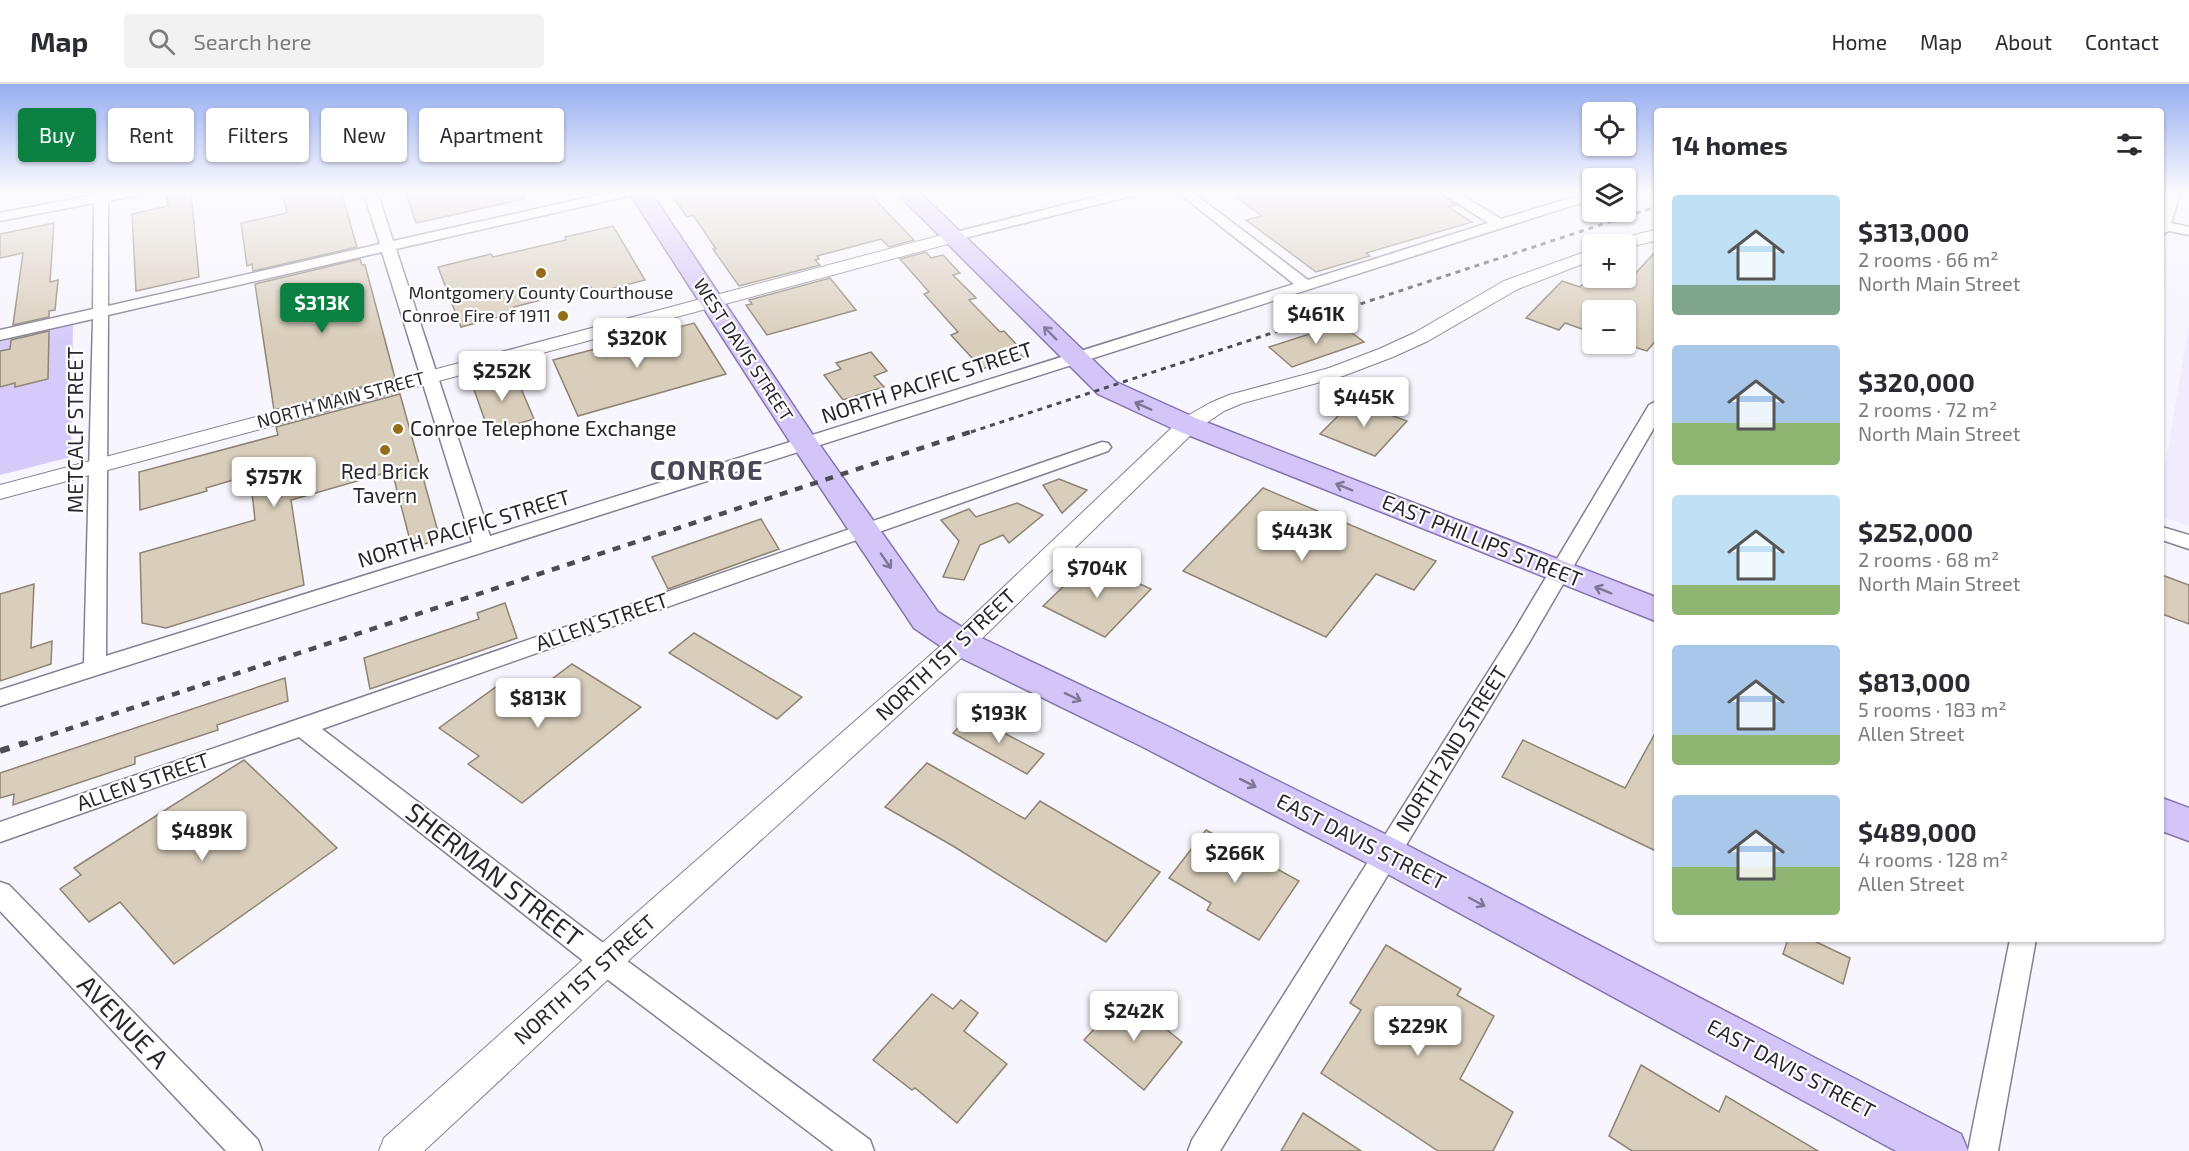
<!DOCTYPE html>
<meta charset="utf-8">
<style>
:root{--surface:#fff;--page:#f2f2f3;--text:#2b2b33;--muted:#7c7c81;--line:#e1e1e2;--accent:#0b8043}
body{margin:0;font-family:"Exo 2",sans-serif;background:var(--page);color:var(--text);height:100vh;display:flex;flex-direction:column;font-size:22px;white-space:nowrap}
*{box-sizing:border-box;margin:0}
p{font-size:20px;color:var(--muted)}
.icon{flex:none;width:33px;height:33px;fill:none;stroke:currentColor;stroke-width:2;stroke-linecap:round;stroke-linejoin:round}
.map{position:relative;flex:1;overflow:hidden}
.drawer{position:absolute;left:1654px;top:24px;width:510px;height:834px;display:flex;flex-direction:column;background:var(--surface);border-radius:6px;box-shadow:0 2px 4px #0004}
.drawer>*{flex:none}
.guide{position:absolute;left:18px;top:24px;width:570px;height:54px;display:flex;gap:12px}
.tools{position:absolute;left:1582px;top:18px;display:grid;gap:12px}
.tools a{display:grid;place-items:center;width:54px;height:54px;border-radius:6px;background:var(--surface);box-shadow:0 2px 4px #0004;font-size:30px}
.price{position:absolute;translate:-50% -51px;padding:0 14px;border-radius:6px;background:#fff;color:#222;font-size:20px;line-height:39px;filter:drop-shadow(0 2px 3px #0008)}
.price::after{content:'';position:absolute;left:50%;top:36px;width:18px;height:14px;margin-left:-9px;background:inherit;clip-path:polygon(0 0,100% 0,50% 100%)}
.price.selected{background:var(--accent);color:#fff}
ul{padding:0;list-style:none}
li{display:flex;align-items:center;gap:18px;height:150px;padding:0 18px}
li span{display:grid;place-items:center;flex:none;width:168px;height:120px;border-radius:6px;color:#555}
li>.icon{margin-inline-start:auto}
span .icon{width:72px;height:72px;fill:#fffc;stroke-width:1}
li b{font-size:26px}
h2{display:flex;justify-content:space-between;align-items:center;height:72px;padding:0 18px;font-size:26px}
.chip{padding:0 21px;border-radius:6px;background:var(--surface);box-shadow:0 2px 4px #0004;font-size:21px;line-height:54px}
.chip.selected{background:var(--accent);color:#fff}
header{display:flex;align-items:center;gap:36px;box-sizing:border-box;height:84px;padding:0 30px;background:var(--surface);border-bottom:2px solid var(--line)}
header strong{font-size:28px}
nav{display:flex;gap:33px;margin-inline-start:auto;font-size:21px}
.search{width:420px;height:54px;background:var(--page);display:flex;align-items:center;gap:15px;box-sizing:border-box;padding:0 21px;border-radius:6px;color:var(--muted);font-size:22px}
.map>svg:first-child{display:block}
</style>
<header>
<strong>Map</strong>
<div class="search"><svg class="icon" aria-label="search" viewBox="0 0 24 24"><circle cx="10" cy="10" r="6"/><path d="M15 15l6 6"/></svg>Search here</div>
<nav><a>Home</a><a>Map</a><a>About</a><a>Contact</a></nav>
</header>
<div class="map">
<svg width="2189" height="1067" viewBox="0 0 2189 1067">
<rect width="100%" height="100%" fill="#f7f5fd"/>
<path fill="#f0ecfd" d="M2189,241V442L2162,433V400Z"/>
<path fill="#d6cafb" d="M73,241L71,373L0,391V258Z"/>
<g fill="#d9cebb" stroke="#8e8472" stroke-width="1.5">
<path d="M282,107H341L357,163L253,187L252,180L247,182L241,139L287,129Z"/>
<path d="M405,107H523L524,115L416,139Z"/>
<path d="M685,107H867L914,156L889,163L881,155L817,172L819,175L815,176L820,181L739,202L713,165H716L693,131L687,133L671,110Z"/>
<path d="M1228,107H1436L1456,121L1448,123L1472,138L1366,169L1370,172L1316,188L1246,136L1262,132Z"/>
<path d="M191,108L199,193L136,207L132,130L168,122L167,112Z"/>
<path d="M54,139L50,198L58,196L55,226L49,227V233L13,241L23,169L0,174V150Z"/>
<path d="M613,142L645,196L594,209L591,203L514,223L517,228L461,243L438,183L491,170L493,173L566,156L565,153Z"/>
<path d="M1658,165V254L1647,267L1624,260L1626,226H1593V249L1565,239L1559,246L1526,234L1562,197L1580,203L1593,189V194H1626V189L1633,192Z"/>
<path d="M926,168L931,174L943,171L960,189L953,191L976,214L969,216L1000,248L1004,247L1018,262L1014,263L1023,273L982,285L951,251L958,248L924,210L929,208L900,175Z"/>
<path d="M360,175L362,181H365L395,294L274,326L255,200Z"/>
<path d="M830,194L856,226L767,251L746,221L752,220L749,216Z"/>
<path d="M694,239L726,290L578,332L553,276Z"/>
<path d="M1340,240L1364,258L1292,283L1269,263Z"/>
<path d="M49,247L48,295L15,303V299L0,303V267L10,265L11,256Z"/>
<path d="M871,268L887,287L874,292L884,303L843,316L824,291L841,285L836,279Z"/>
<path d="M514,288L534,335L489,348L472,300Z"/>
<path d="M400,310L440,455L412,464L392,387L291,416L304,501L166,544L142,539L140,469L255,436L250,391L206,404L207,407L140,426L139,388L278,351L276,343Z"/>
<path d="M1353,317L1407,337L1375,372L1320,350Z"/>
<path d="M1059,395L1087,406L1062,429L1043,401Z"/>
<path d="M1263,404L1436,477L1414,506L1376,490L1326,553L1183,487Z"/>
<path d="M1017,419L1043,431L1009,459L1003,451L980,461L964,496L943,493L959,457L941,436L969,425L976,433Z"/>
<path d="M761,435L779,465L668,505L652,473Z"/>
<path d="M1090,477L1151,505L1105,553L1043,522Z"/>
<path d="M2162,491L2189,501V540L2162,530Z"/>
<path d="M34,500L31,564L52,557L51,580L0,597V510Z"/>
<path d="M505,519L517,554L370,605L364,574L479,535L477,529Z"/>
<path d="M694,549L802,613L777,635L669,569Z"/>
<path d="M572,580L641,623L522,719L468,680L479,672L439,644L500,600L524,616Z"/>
<path d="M285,594L288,617L217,641L218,646L135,673V680L13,721L14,710L0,714V689Z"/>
<path d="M970,631L1044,670L1027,690L953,649Z"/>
<path d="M1658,644V768L1502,693L1523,656L1625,704Z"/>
<path d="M244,676L337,764L174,880L120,818L89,838L60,805L81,791L74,784Z"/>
<path d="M927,679L1025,735L1040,717L1160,788L1106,858L953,762L885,723Z"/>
<path d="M1206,746L1299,797L1259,856L1207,826L1211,819L1169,794Z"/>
<path d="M1788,855H1810L1850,874L1843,900L1783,870Z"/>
<path d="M1386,861L1461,905L1457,911L1494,932L1460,995L1513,1028L1493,1067H1438L1321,989L1361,926L1350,919Z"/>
<path d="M932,910L953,925L961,916L978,929L964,947L1007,980L957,1039L915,1004L912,1006L873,976Z"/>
<path d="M1125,912L1182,958L1144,1006L1084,956Z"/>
<path d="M1641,981L1719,1028L1726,1012L1818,1067H1632L1609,1052Z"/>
<path d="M1303,1029L1361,1067H1281Z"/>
</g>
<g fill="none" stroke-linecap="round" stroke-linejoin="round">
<defs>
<g id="minor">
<path d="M94,107H143L141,110L108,117V222L380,160L363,107H377L393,157L616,107H640L633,111L396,165L490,452L1294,200L1176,107H1191L1308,196L1488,139L1439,107H1455L1501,135L1593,107V115L0,622V606L84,579L93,235L0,256V246L93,225L94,119L0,137V129L94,111ZM382,168L472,458L106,572L108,231Z"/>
<path d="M1119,107H1141L1139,110L953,157L946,153L948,150Z"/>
<path d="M2167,107H2181L2171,139L2189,143V151L2169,147L2162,150V125Z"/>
<path d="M1658,316V337L1530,557L1220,1067H1188L1192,1056L1514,547L1649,321Z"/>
<path d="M1102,358L1108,359L1111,363L1108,367L322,645L615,868L870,1056L874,1067H834L595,886L299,653L0,758V738Z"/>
<path d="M2162,443L2189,451V465L2162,456Z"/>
<path d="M0,798L9,801L258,1056L262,1067H226L0,827Z"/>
<path d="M2010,855H2036L1998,1067H1968Z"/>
</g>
<g id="tertiary">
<path d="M1658,145V156L1626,164V160H1612L1615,156Z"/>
<path d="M953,148L959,149L962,153L959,157L0,415V401Z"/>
<path d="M1593,165V176L1518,205L1428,257L1393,273L1343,292L1243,319L1224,327L1196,346L970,566L617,887L424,1067H379L384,1054L593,867L952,552L1180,336L1210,319L1229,311L1329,284L1379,265L1414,249L1504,197Z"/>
</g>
<g id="primary">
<path d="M628,107H650L817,357L938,528L973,550L1167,642L1401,758L1961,1050L1968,1067H1896L1373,782L1141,662L949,568L914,544L792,361Z"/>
<path d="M895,107H918L1116,298L1198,335L1658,514V538L1178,347L1098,310Z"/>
<path d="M2162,714L2189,724V757L2162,747Z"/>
</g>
</defs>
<use href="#minor" stroke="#858093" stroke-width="3"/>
<use href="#tertiary" stroke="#858093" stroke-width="2"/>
<use href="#primary" stroke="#8574af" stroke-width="3"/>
<use href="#minor" fill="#fff" fill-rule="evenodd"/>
<use href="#tertiary" fill="#fff" fill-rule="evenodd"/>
<use href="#primary" fill="#d4c5f9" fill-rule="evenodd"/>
<path stroke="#4d4b53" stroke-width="3" stroke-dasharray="5 5" stroke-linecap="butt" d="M971,348L1658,122"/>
<path stroke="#4d4b53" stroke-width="4.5" stroke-dasharray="8 8" stroke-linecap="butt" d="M20,661L976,346"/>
<path stroke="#4d4b53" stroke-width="6" stroke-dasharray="10 10" stroke-linecap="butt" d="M0,667L24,659"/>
</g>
<defs><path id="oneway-shaft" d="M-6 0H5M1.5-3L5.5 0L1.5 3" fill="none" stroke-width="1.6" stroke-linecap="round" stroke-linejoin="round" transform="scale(1.5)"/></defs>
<g stroke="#7e7694">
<use href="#oneway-shaft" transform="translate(1050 249) rotate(-135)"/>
<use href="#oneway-shaft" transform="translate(1143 322) rotate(-156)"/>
<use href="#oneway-shaft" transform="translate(1344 403) rotate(-158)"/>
<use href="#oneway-shaft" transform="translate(886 477) rotate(55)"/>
<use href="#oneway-shaft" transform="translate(1603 506) rotate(-158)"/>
<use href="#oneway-shaft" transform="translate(1073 613) rotate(26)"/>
<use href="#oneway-shaft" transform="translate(1248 699) rotate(27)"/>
<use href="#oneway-shaft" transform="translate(1477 818) rotate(28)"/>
</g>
<linearGradient id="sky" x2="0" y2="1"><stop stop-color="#97aef0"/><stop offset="0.42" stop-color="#fbfafe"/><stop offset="1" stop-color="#fbfafe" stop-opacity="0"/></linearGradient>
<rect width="2189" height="256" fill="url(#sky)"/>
<g fill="#946e17" stroke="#fff" stroke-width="2">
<circle cx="541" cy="189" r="6"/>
<circle cx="563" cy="232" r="6"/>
<circle cx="398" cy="345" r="6"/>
<circle cx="385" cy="366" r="6"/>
</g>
<g text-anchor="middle" stroke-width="4.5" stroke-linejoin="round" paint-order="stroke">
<g font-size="18" fill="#28262e" stroke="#fff">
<text x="541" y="215">Montgomery County Courthouse</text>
<text x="551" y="238" text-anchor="end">Conroe Fire of 1911</text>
</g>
<g font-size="18" fill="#28262e" stroke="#fff">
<text transform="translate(743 266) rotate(57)" y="6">WEST DAVIS STREET</text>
<text transform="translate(341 316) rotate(-15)" y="6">NORTH MAIN STREET</text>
</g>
<g font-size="21" fill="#28262e" stroke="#fff">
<text transform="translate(927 299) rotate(-18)" y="7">NORTH PACIFIC STREET</text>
<text transform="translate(76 346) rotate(-90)" y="7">METCALF STREET</text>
<text transform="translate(464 445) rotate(-17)" y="7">NORTH PACIFIC STREET</text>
<text transform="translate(1482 457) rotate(22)" y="7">EAST PHILLIPS STREET</text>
<text transform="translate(602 538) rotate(-19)" y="7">ALLEN STREET</text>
<text transform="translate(946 571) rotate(-43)" y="7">NORTH 1ST STREET</text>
<text transform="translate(1452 665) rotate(-58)" y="7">NORTH 2ND STREET</text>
<text transform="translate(143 698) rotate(-19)" y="7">ALLEN STREET</text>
<text transform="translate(1361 758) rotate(27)" y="7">EAST DAVIS STREET</text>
<text transform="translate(585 896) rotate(-42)" y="7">NORTH 1ST STREET</text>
<text transform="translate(1791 985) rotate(28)" y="7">EAST DAVIS STREET</text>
</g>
<g font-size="21" fill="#28262e" stroke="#fff" text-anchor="start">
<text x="410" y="352">Conroe Telephone Exchange</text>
<text x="385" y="395" text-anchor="middle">Red Brick<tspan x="385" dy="24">Tavern</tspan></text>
</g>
<g font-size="26" fill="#28262e" stroke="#fff">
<text transform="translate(494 791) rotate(38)" y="9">SHERMAN STREET</text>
<text transform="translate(123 938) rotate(46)" y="9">AVENUE A</text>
</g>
<g font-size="27" font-weight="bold" letter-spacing="1.5" fill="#4b4758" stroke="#fff">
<text x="707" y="396">CONROE</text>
</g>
</g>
</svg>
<div class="tools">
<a><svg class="icon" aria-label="locate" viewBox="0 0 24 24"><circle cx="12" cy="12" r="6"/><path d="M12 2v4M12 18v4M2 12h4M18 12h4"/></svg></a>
<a><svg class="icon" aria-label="layers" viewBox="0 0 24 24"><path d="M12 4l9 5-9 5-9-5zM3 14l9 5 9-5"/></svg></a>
<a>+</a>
<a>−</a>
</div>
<b class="price selected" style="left:322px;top:250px">$313K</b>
<b class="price" style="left:1316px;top:261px">$461K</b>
<b class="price" style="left:637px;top:285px">$320K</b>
<b class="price" style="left:502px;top:318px">$252K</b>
<b class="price" style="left:1364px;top:344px">$445K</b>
<b class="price" style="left:274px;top:424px">$757K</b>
<b class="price" style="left:1302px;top:478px">$443K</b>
<b class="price" style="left:1097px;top:515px">$704K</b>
<b class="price" style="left:538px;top:645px">$813K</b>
<b class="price" style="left:999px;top:660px">$193K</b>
<b class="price" style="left:202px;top:778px">$489K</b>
<b class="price" style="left:1235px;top:800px">$266K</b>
<b class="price" style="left:1134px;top:958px">$242K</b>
<b class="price" style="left:1418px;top:973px">$229K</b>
<div class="guide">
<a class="chip selected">Buy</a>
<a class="chip">Rent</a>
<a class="chip">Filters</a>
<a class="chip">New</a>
<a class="chip">Apartment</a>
</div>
<section class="drawer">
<h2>14 homes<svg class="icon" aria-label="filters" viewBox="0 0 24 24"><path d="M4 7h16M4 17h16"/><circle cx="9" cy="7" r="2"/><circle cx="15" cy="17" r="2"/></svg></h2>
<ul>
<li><span style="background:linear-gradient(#bfe0f5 75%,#7fa58c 0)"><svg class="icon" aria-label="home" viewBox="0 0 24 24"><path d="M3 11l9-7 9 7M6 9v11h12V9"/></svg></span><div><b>$313,000</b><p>2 rooms · 66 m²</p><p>North Main Street</p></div></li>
<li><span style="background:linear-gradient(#a9c7e8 65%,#8fb573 0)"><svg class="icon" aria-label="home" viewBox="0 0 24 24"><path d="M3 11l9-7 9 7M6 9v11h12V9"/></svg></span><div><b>$320,000</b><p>2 rooms · 72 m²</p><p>North Main Street</p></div></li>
<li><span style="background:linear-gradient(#bfe0f5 75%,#8fb573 0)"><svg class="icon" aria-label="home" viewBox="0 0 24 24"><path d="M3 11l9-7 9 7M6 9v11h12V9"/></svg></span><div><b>$252,000</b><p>2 rooms · 68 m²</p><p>North Main Street</p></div></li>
<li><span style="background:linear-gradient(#a9c7e8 75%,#8fb573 0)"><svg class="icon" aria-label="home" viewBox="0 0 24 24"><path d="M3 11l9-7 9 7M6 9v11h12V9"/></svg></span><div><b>$813,000</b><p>5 rooms · 183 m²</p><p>Allen Street</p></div></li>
<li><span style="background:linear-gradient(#a9c7e8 60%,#8fb573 0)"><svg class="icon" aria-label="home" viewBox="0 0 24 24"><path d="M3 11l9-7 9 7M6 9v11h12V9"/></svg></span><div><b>$489,000</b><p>4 rooms · 128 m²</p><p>Allen Street</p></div></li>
</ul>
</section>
</div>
